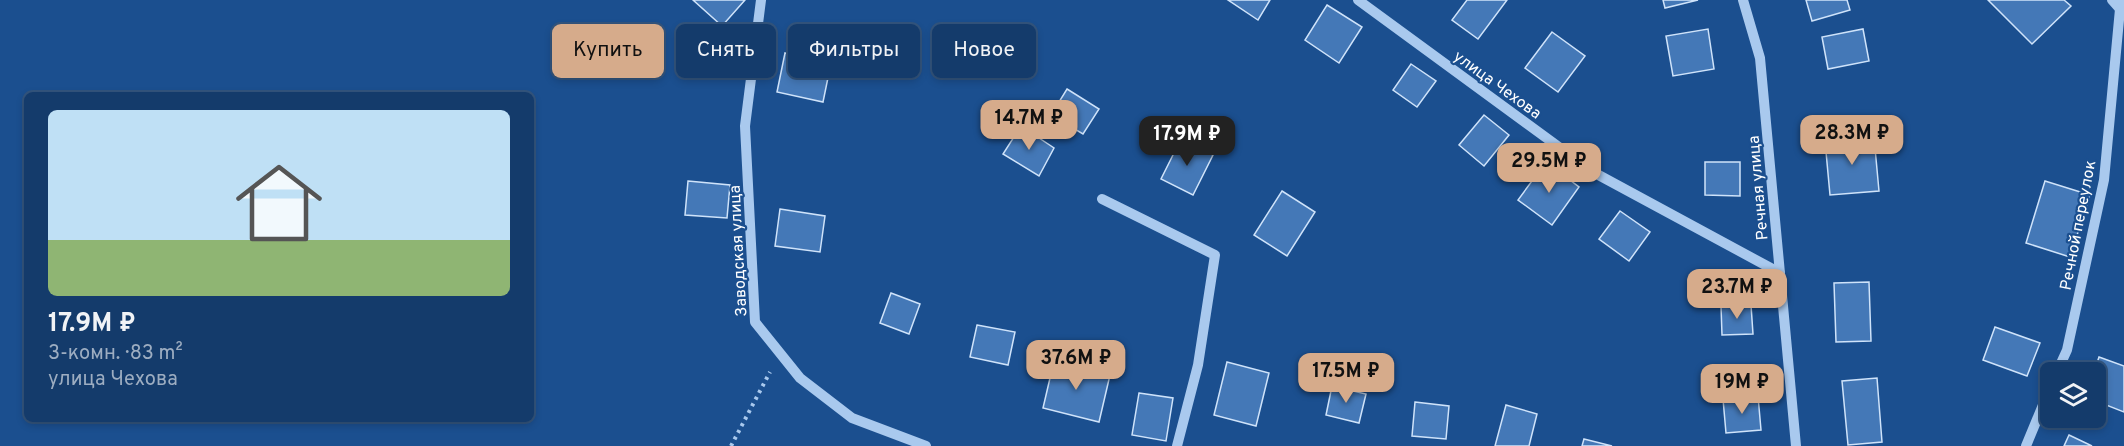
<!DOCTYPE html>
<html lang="ru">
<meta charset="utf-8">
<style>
:root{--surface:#143b6b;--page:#214673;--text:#f1f3f6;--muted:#9dadc1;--line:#33557e;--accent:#d6ab8b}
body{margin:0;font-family:Overpass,sans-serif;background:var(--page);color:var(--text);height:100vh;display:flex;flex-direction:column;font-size:22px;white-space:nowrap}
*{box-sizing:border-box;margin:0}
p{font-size:20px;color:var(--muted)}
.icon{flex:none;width:33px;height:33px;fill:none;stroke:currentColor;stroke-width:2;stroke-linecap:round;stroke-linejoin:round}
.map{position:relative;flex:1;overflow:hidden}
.details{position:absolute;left:24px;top:92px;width:510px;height:330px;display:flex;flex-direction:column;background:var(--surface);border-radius:9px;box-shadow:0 3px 9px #0003,0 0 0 2px var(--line)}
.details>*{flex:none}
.hud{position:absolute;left:552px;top:24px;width:570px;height:54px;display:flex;gap:12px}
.controls{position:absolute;left:2040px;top:362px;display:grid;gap:12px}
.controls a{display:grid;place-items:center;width:66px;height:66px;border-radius:9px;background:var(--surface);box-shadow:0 3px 9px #0003,0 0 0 2px var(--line);font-size:30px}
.price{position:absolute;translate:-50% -51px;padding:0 14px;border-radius:12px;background:var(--accent);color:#111;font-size:20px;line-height:39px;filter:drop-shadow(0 2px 3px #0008)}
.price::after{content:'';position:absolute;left:50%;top:36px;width:18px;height:14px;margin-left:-9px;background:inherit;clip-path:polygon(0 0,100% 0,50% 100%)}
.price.selected{background:#222;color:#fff}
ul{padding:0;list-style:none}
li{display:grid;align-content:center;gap:12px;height:318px;padding:0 24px}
li span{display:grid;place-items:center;height:186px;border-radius:9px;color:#555}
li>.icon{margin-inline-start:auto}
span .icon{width:108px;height:108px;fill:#fffc;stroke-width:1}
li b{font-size:26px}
.tag{padding:0 21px;border-radius:9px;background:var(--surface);box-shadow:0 3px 9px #0003,0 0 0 2px var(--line);font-size:21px;line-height:54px}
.tag.selected{background:var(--accent);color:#111}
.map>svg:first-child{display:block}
</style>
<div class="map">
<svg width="2124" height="446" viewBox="0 0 2124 446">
<rect width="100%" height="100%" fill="#1b4f8f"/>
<g fill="#4478b7" stroke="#cfe3fa" stroke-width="1.5">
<path d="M693,0H745L722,26Z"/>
<path d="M1228,0H1270L1258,20Z"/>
<path d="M1467,0H1507L1478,39L1452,20Z"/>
<path d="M1663,0H1698L1665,8Z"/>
<path d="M1806,0H1847L1850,10L1812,21Z"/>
<path d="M1988,0H2064L2071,6L2032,44Z"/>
<path d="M1327,5L1362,27L1339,63L1305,40Z"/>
<path d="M1708,29L1714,69L1673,76L1666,36Z"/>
<path d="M1863,29L1869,61L1828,69L1822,37Z"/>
<path d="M1552,32L1585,56L1558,92L1525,68Z"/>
<path d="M785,53L831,63L823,102L777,92Z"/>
<path d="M1411,64L1436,81L1417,107L1393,90Z"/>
<path d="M1067,89L1099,109L1083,134L1051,115Z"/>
<path d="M1484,115L1509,135L1484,166L1459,145Z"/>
<path d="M1021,126L1054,148L1039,176L1003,154Z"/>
<path d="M1874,137L1879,191L1830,195L1825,141Z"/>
<path d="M1181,139L1213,155L1193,195L1161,179Z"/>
<path d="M1546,162L1579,187L1552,225L1518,200Z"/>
<path d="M1705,162H1740V196L1705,195Z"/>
<path d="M688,181L730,185L727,218L685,215Z"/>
<path d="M2045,181L2090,195L2070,257L2026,243Z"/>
<path d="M1282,191L1315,212L1287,256L1254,235Z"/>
<path d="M780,209L825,216L820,252L775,246Z"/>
<path d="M1620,211L1650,232L1629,261L1599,239Z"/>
<path d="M1869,282L1871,341L1836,342L1834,283Z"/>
<path d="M891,293L920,304L909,334L880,323Z"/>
<path d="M1751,305L1753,334L1722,335L1721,306Z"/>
<path d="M977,325L1015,332L1008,365L970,357Z"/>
<path d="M1995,327L2040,343L2027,376L1983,360Z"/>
<path d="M2099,357L2124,366V412L2096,401V372H2094Z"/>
<path d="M1054,361L1110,375L1099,422L1043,408Z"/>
<path d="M1227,362L1269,373L1256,426L1214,415Z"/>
<path d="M1877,378L1882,442L1848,445L1842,381Z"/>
<path d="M1332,386L1366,394L1359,423L1326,415Z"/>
<path d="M1139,393L1173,398L1166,441L1132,435Z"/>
<path d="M1758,396L1761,430L1726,433L1723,399Z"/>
<path d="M1415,402L1449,406L1446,439L1412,436Z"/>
<path d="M1506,405L1537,414L1529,446H1495Z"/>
<path d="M2069,435L2092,446H2064Z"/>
<path d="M1584,439L1612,446H1582Z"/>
</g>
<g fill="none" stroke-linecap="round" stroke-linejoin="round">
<path stroke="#a9c9ee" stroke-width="4" stroke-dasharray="3 4.5" stroke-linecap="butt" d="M731,446L770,372"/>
<g stroke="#a9c9ee" stroke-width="10">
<path d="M761,0L745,126L755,322L800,378L852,418L926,446"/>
<path d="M1358,0L1593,172L1780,273"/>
<path d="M1743,0L1760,58L1796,446"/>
<path d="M2112,0L2120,9V0"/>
<path d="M1102,199L1215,255L1198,365L1177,446"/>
<path d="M2057,372L2067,350L2104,180L2120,9"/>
<path d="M2026,446L2050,388"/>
</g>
</g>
<g text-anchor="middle" stroke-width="4.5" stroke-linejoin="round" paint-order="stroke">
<g font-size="16" fill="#fff" stroke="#1b4f8f">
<text transform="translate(1498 84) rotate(36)" y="6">улица Чехова</text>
<text transform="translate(1757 188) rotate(-95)" y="6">Речная улица</text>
<text transform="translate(2077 225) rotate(-79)" y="6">Речной переулок</text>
<text transform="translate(737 251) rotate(-93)" y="6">Заводская улица</text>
</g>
</g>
</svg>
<div class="controls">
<a><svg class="icon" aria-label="layers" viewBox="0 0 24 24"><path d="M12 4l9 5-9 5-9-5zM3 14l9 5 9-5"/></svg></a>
</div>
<b class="price" style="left:1029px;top:151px">14.7M ₽</b>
<b class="price" style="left:1852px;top:166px">28.3M ₽</b>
<b class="price selected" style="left:1187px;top:167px">17.9M ₽</b>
<b class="price" style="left:1549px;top:194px">29.5M ₽</b>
<b class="price" style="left:1737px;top:320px">23.7M ₽</b>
<b class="price" style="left:1076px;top:391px">37.6M ₽</b>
<b class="price" style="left:1346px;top:404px">17.5M ₽</b>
<b class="price" style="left:1742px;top:415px">19M ₽</b>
<div class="hud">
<a class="tag selected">Купить</a>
<a class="tag">Снять</a>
<a class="tag">Фильтры</a>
<a class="tag">Новое</a>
</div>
<section class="details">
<ul>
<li><span style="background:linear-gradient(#bfe0f5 70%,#8fb573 0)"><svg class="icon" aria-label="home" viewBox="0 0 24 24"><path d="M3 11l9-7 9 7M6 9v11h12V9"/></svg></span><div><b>17.9M ₽</b><p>3-комн. · 83 m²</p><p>улица Чехова</p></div></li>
</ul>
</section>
</div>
